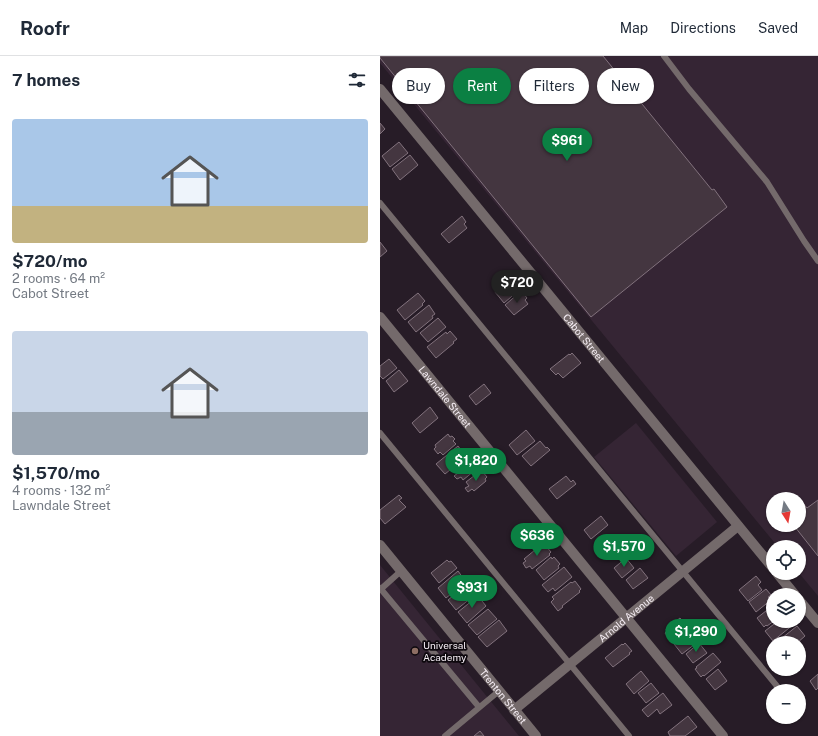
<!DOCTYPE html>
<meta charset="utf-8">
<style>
:root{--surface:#fff;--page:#f2f2f3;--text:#1f2937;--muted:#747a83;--line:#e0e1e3;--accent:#0b8043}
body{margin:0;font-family:"Public Sans",sans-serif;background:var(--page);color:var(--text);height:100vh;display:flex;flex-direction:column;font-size:15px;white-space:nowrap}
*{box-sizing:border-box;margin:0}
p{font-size:13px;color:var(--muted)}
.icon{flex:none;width:22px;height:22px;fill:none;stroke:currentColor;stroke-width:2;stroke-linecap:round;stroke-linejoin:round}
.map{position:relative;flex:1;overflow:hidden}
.panel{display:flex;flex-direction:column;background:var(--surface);width:380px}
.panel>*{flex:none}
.hud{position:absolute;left:12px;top:12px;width:366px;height:36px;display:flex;gap:8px}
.needle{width:26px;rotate:169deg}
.fabs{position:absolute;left:386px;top:436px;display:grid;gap:8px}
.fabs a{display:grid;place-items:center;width:40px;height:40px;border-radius:50%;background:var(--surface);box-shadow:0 1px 3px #0004;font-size:20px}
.price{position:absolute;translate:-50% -34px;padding:0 9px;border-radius:14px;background:var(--accent);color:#fff;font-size:13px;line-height:26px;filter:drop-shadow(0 1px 2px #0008)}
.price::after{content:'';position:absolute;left:50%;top:24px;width:12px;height:9px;margin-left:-6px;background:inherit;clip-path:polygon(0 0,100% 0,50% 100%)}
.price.current{background:#222;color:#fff}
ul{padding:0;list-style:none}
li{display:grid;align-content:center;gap:8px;height:212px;padding:0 12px}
li span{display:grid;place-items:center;height:124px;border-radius:4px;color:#555}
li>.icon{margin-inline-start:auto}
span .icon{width:72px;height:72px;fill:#fffc;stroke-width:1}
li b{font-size:17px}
h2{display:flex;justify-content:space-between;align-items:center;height:48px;padding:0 12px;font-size:17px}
.tag{padding:0 14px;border-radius:18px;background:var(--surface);box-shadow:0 1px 3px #0004;font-size:14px;line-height:36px}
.tag.current{background:var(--accent);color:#fff}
header{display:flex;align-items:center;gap:24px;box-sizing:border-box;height:56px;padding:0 20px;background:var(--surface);border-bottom:1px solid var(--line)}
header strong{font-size:19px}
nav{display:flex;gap:22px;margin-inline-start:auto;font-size:14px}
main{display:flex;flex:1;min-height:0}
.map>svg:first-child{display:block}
</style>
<header>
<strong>Roofr</strong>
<nav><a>Map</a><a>Directions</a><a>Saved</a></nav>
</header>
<main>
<section class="panel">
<h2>7 homes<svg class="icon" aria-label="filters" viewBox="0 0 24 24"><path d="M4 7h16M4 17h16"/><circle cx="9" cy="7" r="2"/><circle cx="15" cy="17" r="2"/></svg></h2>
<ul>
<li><span style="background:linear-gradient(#a9c7e8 70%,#c2b280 0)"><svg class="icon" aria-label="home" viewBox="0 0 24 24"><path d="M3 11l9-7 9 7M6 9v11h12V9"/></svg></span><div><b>$720/mo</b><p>2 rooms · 64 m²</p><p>Cabot Street</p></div></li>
<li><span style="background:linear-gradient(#c9d6e8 65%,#9aa5b1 0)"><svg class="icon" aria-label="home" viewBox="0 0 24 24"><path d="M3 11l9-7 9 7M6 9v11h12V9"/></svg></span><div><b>$1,570/mo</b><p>4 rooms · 132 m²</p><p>Lawndale Street</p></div></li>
</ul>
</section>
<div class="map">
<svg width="438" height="680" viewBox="0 0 438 680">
<rect width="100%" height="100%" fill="#271c27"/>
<g fill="#352534" fill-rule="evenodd">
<path d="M0,0H438V540L419,517V491H398L0,7ZM393,443H419V469H393Z"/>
<path d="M256,367L337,466L296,500L214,401Z"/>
<path d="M0,509L139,680H0Z"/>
</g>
<g fill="#443640" stroke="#82727d">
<path d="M0,0H223L332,134L334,133L347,151L211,261L0,2Z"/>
<path d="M0,67L5,73L0,78Z"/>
<path d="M19,86L28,97L10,111L2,100Z"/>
<path d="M30,99L38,109L20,124L12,113Z"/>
<path d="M82,160L86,166L84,168L87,172L69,187L61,178Z"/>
<path d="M0,186L7,195L0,201Z"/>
<path d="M129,225L138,235L124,247L115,236Z"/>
<path d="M38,237L45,245L42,248L43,249L25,264L17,254Z"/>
<path d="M139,237L141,239L143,237L147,242L145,244L148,248L134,259L125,249Z"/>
<path d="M49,249L55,258L52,260L53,262L36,276L28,266Z"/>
<path d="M58,262L66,271L48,286L40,277Z"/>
<path d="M70,275L77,283L73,286L74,287L56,302L47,291L66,276L67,278Z"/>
<path d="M192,297L201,307L183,322L178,317L176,319L170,313L189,298L190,299Z"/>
<path d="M9,303L17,312L3,323L0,320V310Z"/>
<path d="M19,314L28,325L14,336L6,325Z"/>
<path d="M104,328L111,337L96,349L89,340Z"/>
<path d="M50,351L58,362L40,377L32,367Z"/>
<path d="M146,374L155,385L137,399L129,389Z"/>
<path d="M68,378L70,381L72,380L75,383L73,385L76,388L63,399L60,396L58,398L54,393L56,391L55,389Z"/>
<path d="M160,385L166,392L167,391L170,394L151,410L142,400Z"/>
<path d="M78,390L86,401L65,418L56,408Z"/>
<path d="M91,401L99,411L83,424L81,421L77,423L74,420L78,417L75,414Z"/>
<path d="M102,415L107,421L105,423L106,425L94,435L92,433L88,436L85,432L89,430L86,426L99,416L100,417Z"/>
<path d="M186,420L191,426L193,424L196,428L177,443L169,433Z"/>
<path d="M19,439L22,442L19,444L26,451L5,468L0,462V454Z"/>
<path d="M418,441L427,452L438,444V500L415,471L417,469H419V468L424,464L420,460L424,457L419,450V443H414Z"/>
<path d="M221,460L228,469L211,483L204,474Z"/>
<path d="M161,489L163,490L165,489L171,496L169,498L170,499L152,513L150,510L146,512L143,507L146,505L144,503Z"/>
<path d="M171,501L172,503L174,501L180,508L178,510L179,512L164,524L156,514Z"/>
<path d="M246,502L254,512L242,522L234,512Z"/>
<path d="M67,504L69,506L71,505L77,512L59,527L51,517Z"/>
<path d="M184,511L192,521L175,535L173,532L168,536L162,529Z"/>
<path d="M260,512L268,522L253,533L246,524Z"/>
<path d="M78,515L86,526L66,542L58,532Z"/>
<path d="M376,520L381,526L378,529L382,534L368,545L359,534Z"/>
<path d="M195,525L201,533L199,535L200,536L182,550L183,551L178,555L171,546L174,543L172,541L191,526L192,527Z"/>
<path d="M87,528L96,538L76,554L68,544Z"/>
<path d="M386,533L391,539L388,541L391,544L376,556L369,546Z"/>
<path d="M98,540L106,550L87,567L78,556Z"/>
<path d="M391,551L393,553L394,565L387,570L386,569L384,571L377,562Z"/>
<path d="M108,553L117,563L97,579L88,569Z"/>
<path d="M300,562L309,572L295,584L294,583L291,585L285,577L287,575L286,573Z"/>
<path d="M119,564L127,575L107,591L98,581Z"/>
<path d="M398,565H412L414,568L393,585L385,575Z"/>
<path d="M417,570L425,580L417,587L397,586Z"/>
<path d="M311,574L319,585L302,598L294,588Z"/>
<path d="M245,587L252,595L249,597L250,598L233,611L225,602L242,588L243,589Z"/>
<path d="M319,587L327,597L313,607L306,598Z"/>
<path d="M333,597L341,606L324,620L323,619L321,621L315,613L317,612L316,611Z"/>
<path d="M338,613L347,625L335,634L326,623Z"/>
<path d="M261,615L269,625L254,638L246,628Z"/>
<path d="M438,618V632L436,634L430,625Z"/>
<path d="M271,627L279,637L266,647L258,637Z"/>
<path d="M283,637L292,649L280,658L277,653L268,661L262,654Z"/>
<path d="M308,660L317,671L305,680H290L288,676Z"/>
<path d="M100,675L104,680H94Z"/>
</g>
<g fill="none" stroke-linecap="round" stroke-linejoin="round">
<g stroke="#746a6b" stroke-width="6">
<path d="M284,0L309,33L387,126L424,185L438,205"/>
<path d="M0,147L401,635"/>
<path d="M0,377L249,680"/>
<path d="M0,532L99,651"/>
<path d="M1,533L21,515"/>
<path d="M65,680L119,635"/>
</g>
<g stroke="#746a6b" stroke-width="10">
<path id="s1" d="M0,33L393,512"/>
<path id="s2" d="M0,261L343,680"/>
<path id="s3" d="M0,489L156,680"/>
<path d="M397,517L415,539"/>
<path d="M419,544L438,567"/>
<path id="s4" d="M134,654L358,470"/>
</g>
</g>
<circle fill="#8d6e63" stroke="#0d080d" stroke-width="1.5" cx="35" cy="595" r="4"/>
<g text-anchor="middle" stroke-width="3.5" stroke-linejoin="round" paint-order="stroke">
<g font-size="10" fill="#f7eff6" stroke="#0d080d">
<text dy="4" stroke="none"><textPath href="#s1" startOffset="322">Cabot Street</textPath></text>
<text dy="4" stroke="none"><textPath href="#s2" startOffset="103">Lawndale Street</textPath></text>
<text dy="4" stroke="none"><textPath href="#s4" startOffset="145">Arnold Avenue</textPath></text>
<text dy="4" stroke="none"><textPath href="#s3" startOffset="195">Trenton Street</textPath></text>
</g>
<g font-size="10" fill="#f7eff6" stroke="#0d080d" text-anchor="start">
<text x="43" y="593">Universal<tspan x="43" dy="12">Academy</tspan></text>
</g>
</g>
</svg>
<div class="fabs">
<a><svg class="needle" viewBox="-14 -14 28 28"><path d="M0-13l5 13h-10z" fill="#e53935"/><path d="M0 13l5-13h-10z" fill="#747a83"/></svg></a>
<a><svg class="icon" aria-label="locate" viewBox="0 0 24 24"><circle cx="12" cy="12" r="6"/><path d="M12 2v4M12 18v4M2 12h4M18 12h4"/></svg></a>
<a><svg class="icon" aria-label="layers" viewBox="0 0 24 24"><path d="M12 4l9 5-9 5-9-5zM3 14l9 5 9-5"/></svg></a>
<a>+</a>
<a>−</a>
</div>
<b class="price" style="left:187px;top:106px">$961</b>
<b class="price current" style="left:137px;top:248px">$720</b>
<b class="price" style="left:96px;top:426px">$1,820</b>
<b class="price" style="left:157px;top:501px">$636</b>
<b class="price" style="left:244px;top:512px">$1,570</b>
<b class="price" style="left:92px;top:553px">$931</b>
<b class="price" style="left:316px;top:597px">$1,290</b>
<div class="hud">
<a class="tag">Buy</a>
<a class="tag current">Rent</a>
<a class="tag">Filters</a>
<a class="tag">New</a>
</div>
</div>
</main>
